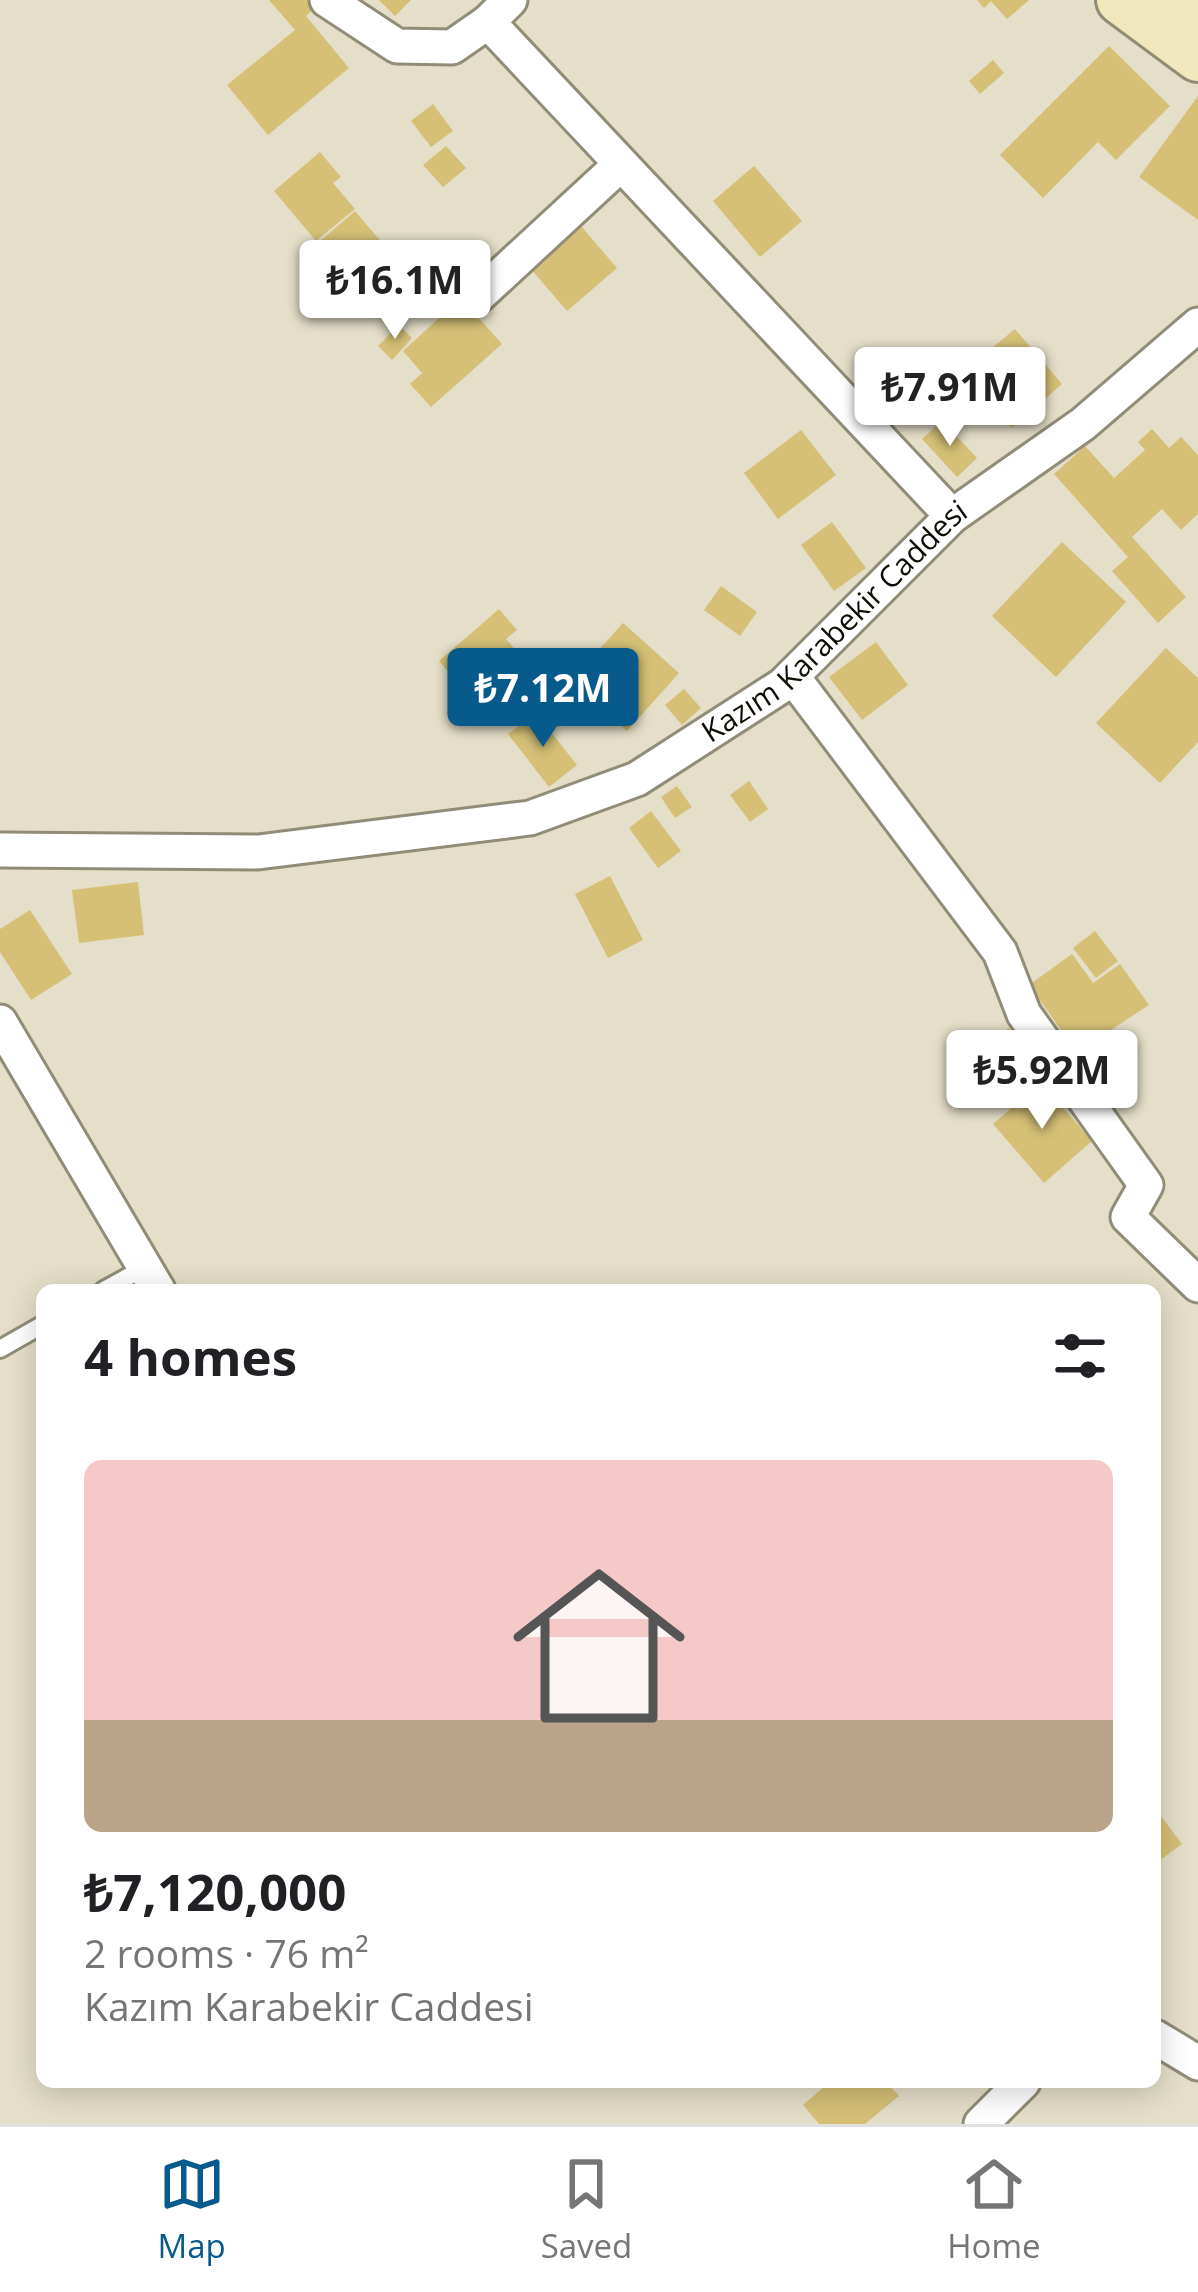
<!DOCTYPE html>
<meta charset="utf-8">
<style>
:root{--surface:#fff;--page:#f6f6f6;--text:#202124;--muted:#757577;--line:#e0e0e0;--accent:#075a8c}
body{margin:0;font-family:"Open Sans",sans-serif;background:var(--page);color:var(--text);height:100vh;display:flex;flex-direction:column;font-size:45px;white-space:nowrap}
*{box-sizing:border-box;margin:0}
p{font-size:39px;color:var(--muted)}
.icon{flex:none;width:66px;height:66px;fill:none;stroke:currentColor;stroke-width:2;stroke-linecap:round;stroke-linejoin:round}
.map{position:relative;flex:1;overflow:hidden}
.panel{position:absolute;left:36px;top:1284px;width:1125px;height:804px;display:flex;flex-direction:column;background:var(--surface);border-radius:18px;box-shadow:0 6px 30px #0003}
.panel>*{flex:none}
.price{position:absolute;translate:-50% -102px;padding:0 27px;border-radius:12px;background:#fff;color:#222;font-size:39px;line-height:78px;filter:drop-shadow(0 3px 6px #0008)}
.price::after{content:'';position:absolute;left:50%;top:72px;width:36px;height:27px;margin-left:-18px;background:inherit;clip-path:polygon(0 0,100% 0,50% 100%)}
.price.active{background:var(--accent);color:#fff}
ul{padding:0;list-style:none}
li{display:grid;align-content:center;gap:24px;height:636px;padding:0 48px}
li span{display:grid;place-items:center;height:372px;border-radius:18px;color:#555}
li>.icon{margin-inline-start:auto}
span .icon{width:216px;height:216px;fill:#fffc;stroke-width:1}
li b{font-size:51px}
h2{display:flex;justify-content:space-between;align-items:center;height:144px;padding:0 48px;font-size:51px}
.tab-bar{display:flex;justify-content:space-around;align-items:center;height:168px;border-top:3px solid var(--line);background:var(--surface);font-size:33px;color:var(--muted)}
.tab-bar a{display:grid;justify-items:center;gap:6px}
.tab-bar .active{color:var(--accent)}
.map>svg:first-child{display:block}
</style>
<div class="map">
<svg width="1198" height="2124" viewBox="0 0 1198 2124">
<rect width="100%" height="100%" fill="#e5dfc9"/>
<g fill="#d5c076">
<path d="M269,0H310L316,7L306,16L349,68L268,135L227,85L295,30Z"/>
<path d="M379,0H411L395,16Z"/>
<path d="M977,0H1029L1007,19L991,1L984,8Z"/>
<path d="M1109,46L1170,106L1116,160L1098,142L1043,198L1000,155Z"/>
<path d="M993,60L1004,73L980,94L969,81Z"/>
<path d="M1198,96V220L1139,177Z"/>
<path d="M433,104L453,131L431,147L411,121Z"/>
<path d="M446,146L466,168L443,187L423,165Z"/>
<path d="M320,152L341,177L333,183L355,209L316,241L274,191Z"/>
<path d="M754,166L802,221L760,257L713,201Z"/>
<path d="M355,211L401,265L357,302L312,248Z"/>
<path d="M574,218L617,268L567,311L524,261Z"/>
<path d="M461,298L502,344L431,407L410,384L422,373L403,351Z"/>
<path d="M399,325L412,338L392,360L378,346Z"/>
<path d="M1015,329L1062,384L1012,428L957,364L973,351L980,358Z"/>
<path d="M942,421L977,458L957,477L922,439Z"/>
<path d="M1152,429L1169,448L1181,437L1198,455V514L1181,530L1162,509L1132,537L1186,597L1158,623L1112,571L1128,557L1054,474L1085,446L1114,478L1145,450L1138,442Z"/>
<path d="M801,430L836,475L778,519L744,473Z"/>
<path d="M832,522L866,568L834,591L801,545Z"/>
<path d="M1062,542L1126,602L1056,677L992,616Z"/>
<path d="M721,586L757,612L740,636L704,610Z"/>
<path d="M499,609L517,630L506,639L528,665L478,707L439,661Z"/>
<path d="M623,623L679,673L627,731L571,681Z"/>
<path d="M876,642L908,685L862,720L829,677Z"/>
<path d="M1166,648L1198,678V742L1160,783L1096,723Z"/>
<path d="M684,689L701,708L682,725L665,705Z"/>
<path d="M536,713L577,765L549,787L508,734Z"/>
<path d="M749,781L768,809L750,822L730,795Z"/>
<path d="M677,786L692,807L675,818L661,797Z"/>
<path d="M651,811L681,851L658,868L629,828Z"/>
<path d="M610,876L643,940L608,958L575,894Z"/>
<path d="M138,882L144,935L79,943L72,890Z"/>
<path d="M30,910L72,974L31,1000L0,952V929Z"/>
<path d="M1095,931L1118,961L1096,978L1073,948Z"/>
<path d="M1072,954L1093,983L1120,964L1149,1005L1077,1052L1029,985Z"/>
<path d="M1009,1028L1045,1075L1012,1100L977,1052Z"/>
<path d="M1041,1082L1092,1141L1044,1183L993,1124Z"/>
<path d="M1155,1808L1182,1844L1155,1864Z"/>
<path d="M822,2082H887L899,2096L865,2124H819L803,2105L825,2086Z"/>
</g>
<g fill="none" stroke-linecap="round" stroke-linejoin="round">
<defs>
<g id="lane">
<path d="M104,1290L144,1268"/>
<path d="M0,1349L42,1325"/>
</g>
<g id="street">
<path d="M327,0L397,46L452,47L488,22"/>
<path d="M510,0L488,22L952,516"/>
<path d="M476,298L621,164"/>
<path d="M792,676L1000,952L1024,1014L1146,1185L1128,1217L1198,1285"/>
<path id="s1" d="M0,850L258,852L530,818L637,779L783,685L952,516L1083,424L1198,325"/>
<path d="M0,1022L158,1290"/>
<path d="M1155,2037L1198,2063"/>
<path d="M981,2124L1023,2082"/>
</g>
<g id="secondary">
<path d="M1121,0L1198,57"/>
<path d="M1184,0L1198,9"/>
</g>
</defs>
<use href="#lane" stroke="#918c78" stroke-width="22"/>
<use href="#street" stroke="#918c78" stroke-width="39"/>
<use href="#secondary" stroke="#918c78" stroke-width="54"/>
<use href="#lane" stroke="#fff" stroke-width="16"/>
<use href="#street" stroke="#fff" stroke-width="33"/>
<use href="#secondary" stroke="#f1e7bd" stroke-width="48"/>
</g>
<g text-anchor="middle" stroke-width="9" stroke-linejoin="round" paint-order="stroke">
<g font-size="30" fill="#0e0c05" stroke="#fff">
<text dy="10" stroke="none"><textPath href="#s1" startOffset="900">Kazım Karabekir Caddesi</textPath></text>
</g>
</g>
</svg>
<b class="price" style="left:395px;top:342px">₺16.1M</b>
<b class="price" style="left:950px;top:449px">₺7.91M</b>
<b class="price active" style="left:543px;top:750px">₺7.12M</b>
<b class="price" style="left:1042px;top:1132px">₺5.92M</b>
<section class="panel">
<h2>4 homes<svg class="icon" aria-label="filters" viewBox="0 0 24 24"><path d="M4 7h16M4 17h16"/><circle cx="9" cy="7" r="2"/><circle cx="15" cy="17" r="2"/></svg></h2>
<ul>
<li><span style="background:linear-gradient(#f6c9c9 70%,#b9a48a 0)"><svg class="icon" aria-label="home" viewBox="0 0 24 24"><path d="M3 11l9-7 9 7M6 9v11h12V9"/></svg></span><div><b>₺7,120,000</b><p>2 rooms · 76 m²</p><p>Kazım Karabekir Caddesi</p></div></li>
</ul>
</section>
</div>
<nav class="tab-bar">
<a class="active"><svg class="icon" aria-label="map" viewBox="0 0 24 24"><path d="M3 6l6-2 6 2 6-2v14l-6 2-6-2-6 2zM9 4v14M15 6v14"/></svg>Map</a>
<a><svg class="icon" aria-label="saved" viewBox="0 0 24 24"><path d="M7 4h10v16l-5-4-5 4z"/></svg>Saved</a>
<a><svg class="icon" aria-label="home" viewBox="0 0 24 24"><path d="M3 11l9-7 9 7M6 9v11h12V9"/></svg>Home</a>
</nav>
